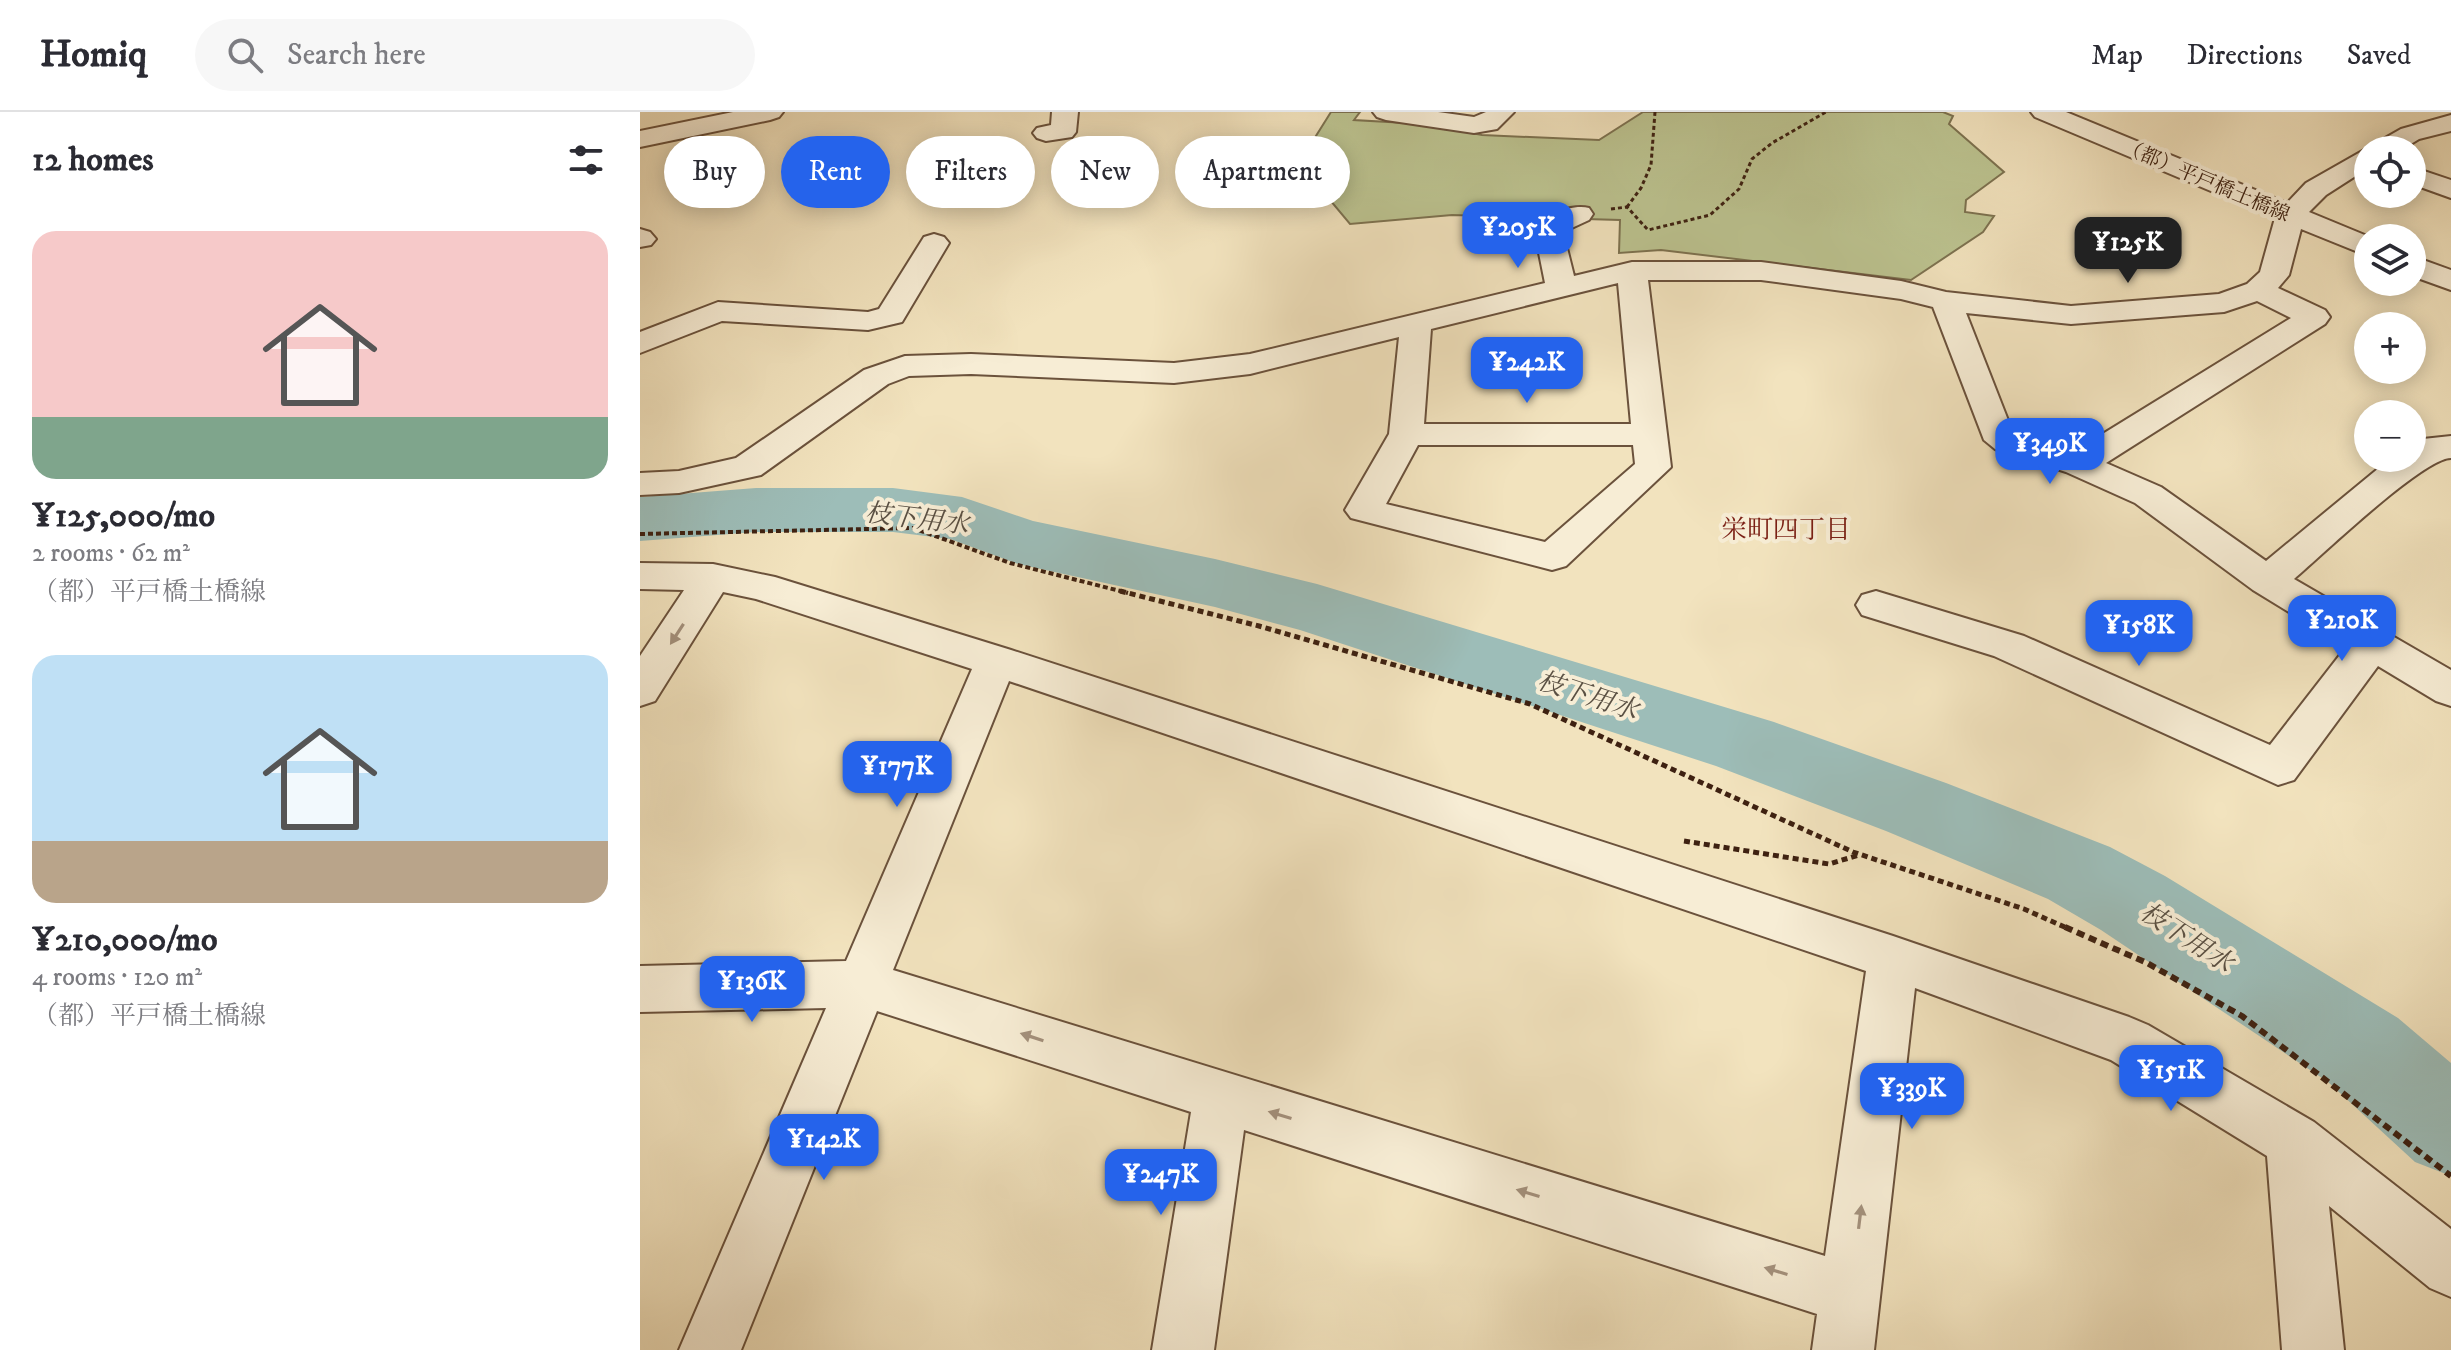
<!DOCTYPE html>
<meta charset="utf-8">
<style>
:root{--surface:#fff;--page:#f7f7f7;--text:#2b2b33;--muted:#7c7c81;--line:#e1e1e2;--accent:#2563eb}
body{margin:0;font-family:"IM FELL DW Pica","Noto Serif JP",serif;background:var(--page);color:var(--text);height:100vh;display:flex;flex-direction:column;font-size:30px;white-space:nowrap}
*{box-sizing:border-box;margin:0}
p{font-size:26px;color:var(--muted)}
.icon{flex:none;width:44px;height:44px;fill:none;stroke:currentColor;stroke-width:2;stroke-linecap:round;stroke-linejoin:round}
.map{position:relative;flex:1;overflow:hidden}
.drawer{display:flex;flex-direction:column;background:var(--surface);width:640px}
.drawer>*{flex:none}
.hud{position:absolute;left:24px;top:24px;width:760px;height:72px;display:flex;gap:16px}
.buttons{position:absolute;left:1714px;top:24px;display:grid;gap:16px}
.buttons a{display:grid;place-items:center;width:72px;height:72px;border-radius:50%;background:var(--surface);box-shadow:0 4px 20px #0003;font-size:40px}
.price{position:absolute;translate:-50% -68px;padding:0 18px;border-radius:16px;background:var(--accent);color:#fff;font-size:26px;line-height:52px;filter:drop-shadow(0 2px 4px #0008)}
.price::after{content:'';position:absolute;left:50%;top:48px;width:24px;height:18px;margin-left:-12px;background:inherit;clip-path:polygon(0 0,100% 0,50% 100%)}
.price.on{background:#222;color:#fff}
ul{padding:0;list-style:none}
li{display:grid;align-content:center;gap:16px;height:424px;padding:0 32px}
li span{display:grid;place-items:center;height:248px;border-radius:24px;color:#555}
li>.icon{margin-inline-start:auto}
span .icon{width:144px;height:144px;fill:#fffc;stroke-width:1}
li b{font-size:34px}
h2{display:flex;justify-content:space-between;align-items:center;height:96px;padding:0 32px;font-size:34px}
.pill{padding:0 28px;border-radius:36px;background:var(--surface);box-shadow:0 4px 20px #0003;font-size:28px;line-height:72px}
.pill.on{background:var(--accent);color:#fff}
header{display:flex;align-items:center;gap:48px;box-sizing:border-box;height:112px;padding:0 40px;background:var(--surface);border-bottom:2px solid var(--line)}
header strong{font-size:38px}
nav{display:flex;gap:44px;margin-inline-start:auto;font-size:28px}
.search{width:560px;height:72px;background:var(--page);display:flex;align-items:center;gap:20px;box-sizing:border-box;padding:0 28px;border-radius:44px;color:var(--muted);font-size:30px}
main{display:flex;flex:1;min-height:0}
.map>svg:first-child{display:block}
</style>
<header>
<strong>Homiq</strong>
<div class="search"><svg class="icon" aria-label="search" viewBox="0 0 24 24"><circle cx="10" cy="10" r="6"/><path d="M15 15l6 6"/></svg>Search here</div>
<nav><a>Map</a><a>Directions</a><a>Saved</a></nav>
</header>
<main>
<section class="drawer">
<h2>12 homes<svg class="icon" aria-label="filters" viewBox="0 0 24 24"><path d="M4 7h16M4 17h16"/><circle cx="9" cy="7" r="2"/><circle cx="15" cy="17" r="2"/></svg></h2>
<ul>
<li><span style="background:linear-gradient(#f6c9c9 75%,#7fa58c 0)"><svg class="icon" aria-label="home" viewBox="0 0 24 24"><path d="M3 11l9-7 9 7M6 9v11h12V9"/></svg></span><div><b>¥125,000/mo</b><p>2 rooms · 62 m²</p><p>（都）平戸橋土橋線</p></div></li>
<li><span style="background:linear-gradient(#bfe0f5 75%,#b9a48a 0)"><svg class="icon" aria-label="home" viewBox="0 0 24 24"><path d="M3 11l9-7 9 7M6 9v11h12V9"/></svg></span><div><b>¥210,000/mo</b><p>4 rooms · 120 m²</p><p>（都）平戸橋土橋線</p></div></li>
</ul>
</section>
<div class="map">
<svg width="1811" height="1238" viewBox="0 0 1811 1238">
<rect width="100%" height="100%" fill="#f2e3be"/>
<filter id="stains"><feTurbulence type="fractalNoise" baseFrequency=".0025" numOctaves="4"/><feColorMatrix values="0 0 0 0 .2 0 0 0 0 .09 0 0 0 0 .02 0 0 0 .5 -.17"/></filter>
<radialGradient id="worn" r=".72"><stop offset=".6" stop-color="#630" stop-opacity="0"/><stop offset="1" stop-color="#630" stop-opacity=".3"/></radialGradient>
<path fill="#bcc390" stroke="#7d7250" stroke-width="2" d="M691,0H720L714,8L784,12L842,23L959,28L1003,0H1303L1313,4L1309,12L1364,60L1326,88L1325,100L1354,104L1343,120L1271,168L1021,138L979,141L980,108L812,103L710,112L659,51Z"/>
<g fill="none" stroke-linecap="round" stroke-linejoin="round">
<path fill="#9dbdb8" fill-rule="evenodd" d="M116,376H253L322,385L393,409L575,447L677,472L1134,610L1306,671L1470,735L1525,764L1758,906L1811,951V1064L1775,1050L1688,970L1461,818L1408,787L1246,719L1076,654L660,518L575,495L378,452L310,427L253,420H116L0,429V385Z"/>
<defs>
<g id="minor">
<path d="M93,0H143L139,5L130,8L0,35V19Z"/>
<path d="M412,0H438L436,20L432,25L406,29L397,26L393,21L397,16L411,13Z"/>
<path d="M733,0H798L834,5L846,0H874L857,17L834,21L746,8L737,5Z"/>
<path d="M1391,0H1426L1647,91L1666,71L1761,17L1811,3V19L1779,27L1761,38H1728V56L1686,83L1669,100L1732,126H1728V144L1661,117L1649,163L1638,176L1685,198L1690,205L1685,212L1466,351L1521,375L1626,449L1751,346H1772V334L1783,327L1811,324V346C1783,346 1681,444 1654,467L1811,558V594L1796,589L1738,554L1654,668L1638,673L1354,544L1222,503L1216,493L1222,483L1236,479L1384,524L1630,633L1706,535L1613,478L1495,391L1426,360L1355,337L1344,328L1293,195L1261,187L1121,168H1008L1031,355L926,454L912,458L711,406L705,398L749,322L759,225L610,262L534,271L331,262L269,264L248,272L121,363L39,381L0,383V361L39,359L96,346L224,258L265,244L331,242L534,251L610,242L905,171L894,116C904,102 933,92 949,96L953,102L949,108L923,120L934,164L992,150H1121L1261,169L1306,180L1431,194L1579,182L1607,172L1620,160L1635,106L1395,5ZM978,171L991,312H784L791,217ZM1617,189L1651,206L1435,339L1379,321L1371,316L1326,201L1431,212L1584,200ZM778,333H993L995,352L905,430L746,392Z"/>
<path d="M1772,55L1811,68V86L1772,72Z"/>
<path d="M0,117L10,120L16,127L11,133L0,135Z"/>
<path d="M294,122L304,125L309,131L262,210L228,218L82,209L0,241V220L78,190L228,200L239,197L284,125Z"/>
<path d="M1772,144L1811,158V178L1772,164Z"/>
<path d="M0,451L73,452L135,465L371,538L1253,824L1489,905L1508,913L1674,1010L1811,1117V1185L1790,1176L1689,1094L1704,1238H1642L1627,1044L1471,948L1275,876L1234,1238H1172L1177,1202L604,1018L574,1238H512L551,1000L237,899L101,1238H39L186,896L0,900V854L206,849L332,557L116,487L83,480L15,589L0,594V544L44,478L0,477ZM369,569L1226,859L1185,1144L253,858Z"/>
</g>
</defs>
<use href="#minor" stroke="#6b523c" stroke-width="4"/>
<g stroke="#3e2111" stroke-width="3" stroke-dasharray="4 3" stroke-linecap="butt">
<path d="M987,95L1001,76L1011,53L1015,0"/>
<path d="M971,97L987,95L1008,118L1070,103L1099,77L1112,47L1132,31L1186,0"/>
</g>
<path stroke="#3e2111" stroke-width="4" stroke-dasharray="5 3" stroke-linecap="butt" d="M0,422L273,416L370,451L488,481"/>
<g stroke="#3e2111" stroke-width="5" stroke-dasharray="6 4" stroke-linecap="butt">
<path d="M480,479L619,514L890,592L1213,740L1384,797L1429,817"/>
<path d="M1044,729L1189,752L1219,743"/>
</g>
<path stroke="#3e2111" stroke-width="6" stroke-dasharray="8 5" stroke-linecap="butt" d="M1425,815L1507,851L1602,904L1811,1064"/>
<use href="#minor" fill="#f7edd5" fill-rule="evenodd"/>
</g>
<defs><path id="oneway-solid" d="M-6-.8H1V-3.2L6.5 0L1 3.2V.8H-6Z" transform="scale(2)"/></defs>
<g fill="#a4917d">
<use href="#oneway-solid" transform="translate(37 522) rotate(123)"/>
<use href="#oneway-solid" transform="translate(392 925) rotate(-162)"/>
<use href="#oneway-solid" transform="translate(640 1003) rotate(-163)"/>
<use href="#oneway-solid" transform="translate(888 1081) rotate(-163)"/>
<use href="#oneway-solid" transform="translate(1220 1105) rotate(-83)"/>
<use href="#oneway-solid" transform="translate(1136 1159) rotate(-163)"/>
</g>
<g text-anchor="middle" stroke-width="8" stroke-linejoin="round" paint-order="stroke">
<g font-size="20" fill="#3e2111" stroke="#f7edd5">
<text transform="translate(1566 68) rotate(23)" y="7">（都）平戸橋土橋線</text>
</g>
<g font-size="26" font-style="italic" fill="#5a5043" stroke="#f7edd5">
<text transform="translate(277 406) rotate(7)" y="9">枝下用水</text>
<text transform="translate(948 583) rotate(18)" y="9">枝下用水</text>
<text transform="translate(1547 825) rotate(33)" y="9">枝下用水</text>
</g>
<g font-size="26" fill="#7a1f14" stroke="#f7edd5">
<text x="1146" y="426">栄町四丁目</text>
</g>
</g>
<rect width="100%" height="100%" filter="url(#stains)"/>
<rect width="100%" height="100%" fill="url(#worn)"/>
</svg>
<div class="buttons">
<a><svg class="icon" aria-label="locate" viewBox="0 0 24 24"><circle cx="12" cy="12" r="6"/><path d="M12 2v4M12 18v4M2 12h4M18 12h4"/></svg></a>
<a><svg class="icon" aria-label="layers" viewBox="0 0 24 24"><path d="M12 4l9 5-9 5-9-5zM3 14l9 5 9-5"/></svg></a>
<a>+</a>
<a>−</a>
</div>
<b class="price" style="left:878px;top:158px">¥205K</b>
<b class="price on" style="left:1488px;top:173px">¥125K</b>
<b class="price" style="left:887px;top:293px">¥242K</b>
<b class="price" style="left:1410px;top:374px">¥349K</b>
<b class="price" style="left:1702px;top:551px">¥210K</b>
<b class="price" style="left:1499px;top:556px">¥158K</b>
<b class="price" style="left:257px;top:697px">¥177K</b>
<b class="price" style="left:112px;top:912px">¥136K</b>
<b class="price" style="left:1531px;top:1001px">¥151K</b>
<b class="price" style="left:1272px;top:1019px">¥339K</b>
<b class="price" style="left:184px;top:1070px">¥142K</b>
<b class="price" style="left:521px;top:1105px">¥247K</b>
<div class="hud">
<a class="pill">Buy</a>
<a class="pill on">Rent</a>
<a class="pill">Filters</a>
<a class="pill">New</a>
<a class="pill">Apartment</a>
</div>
</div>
</main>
